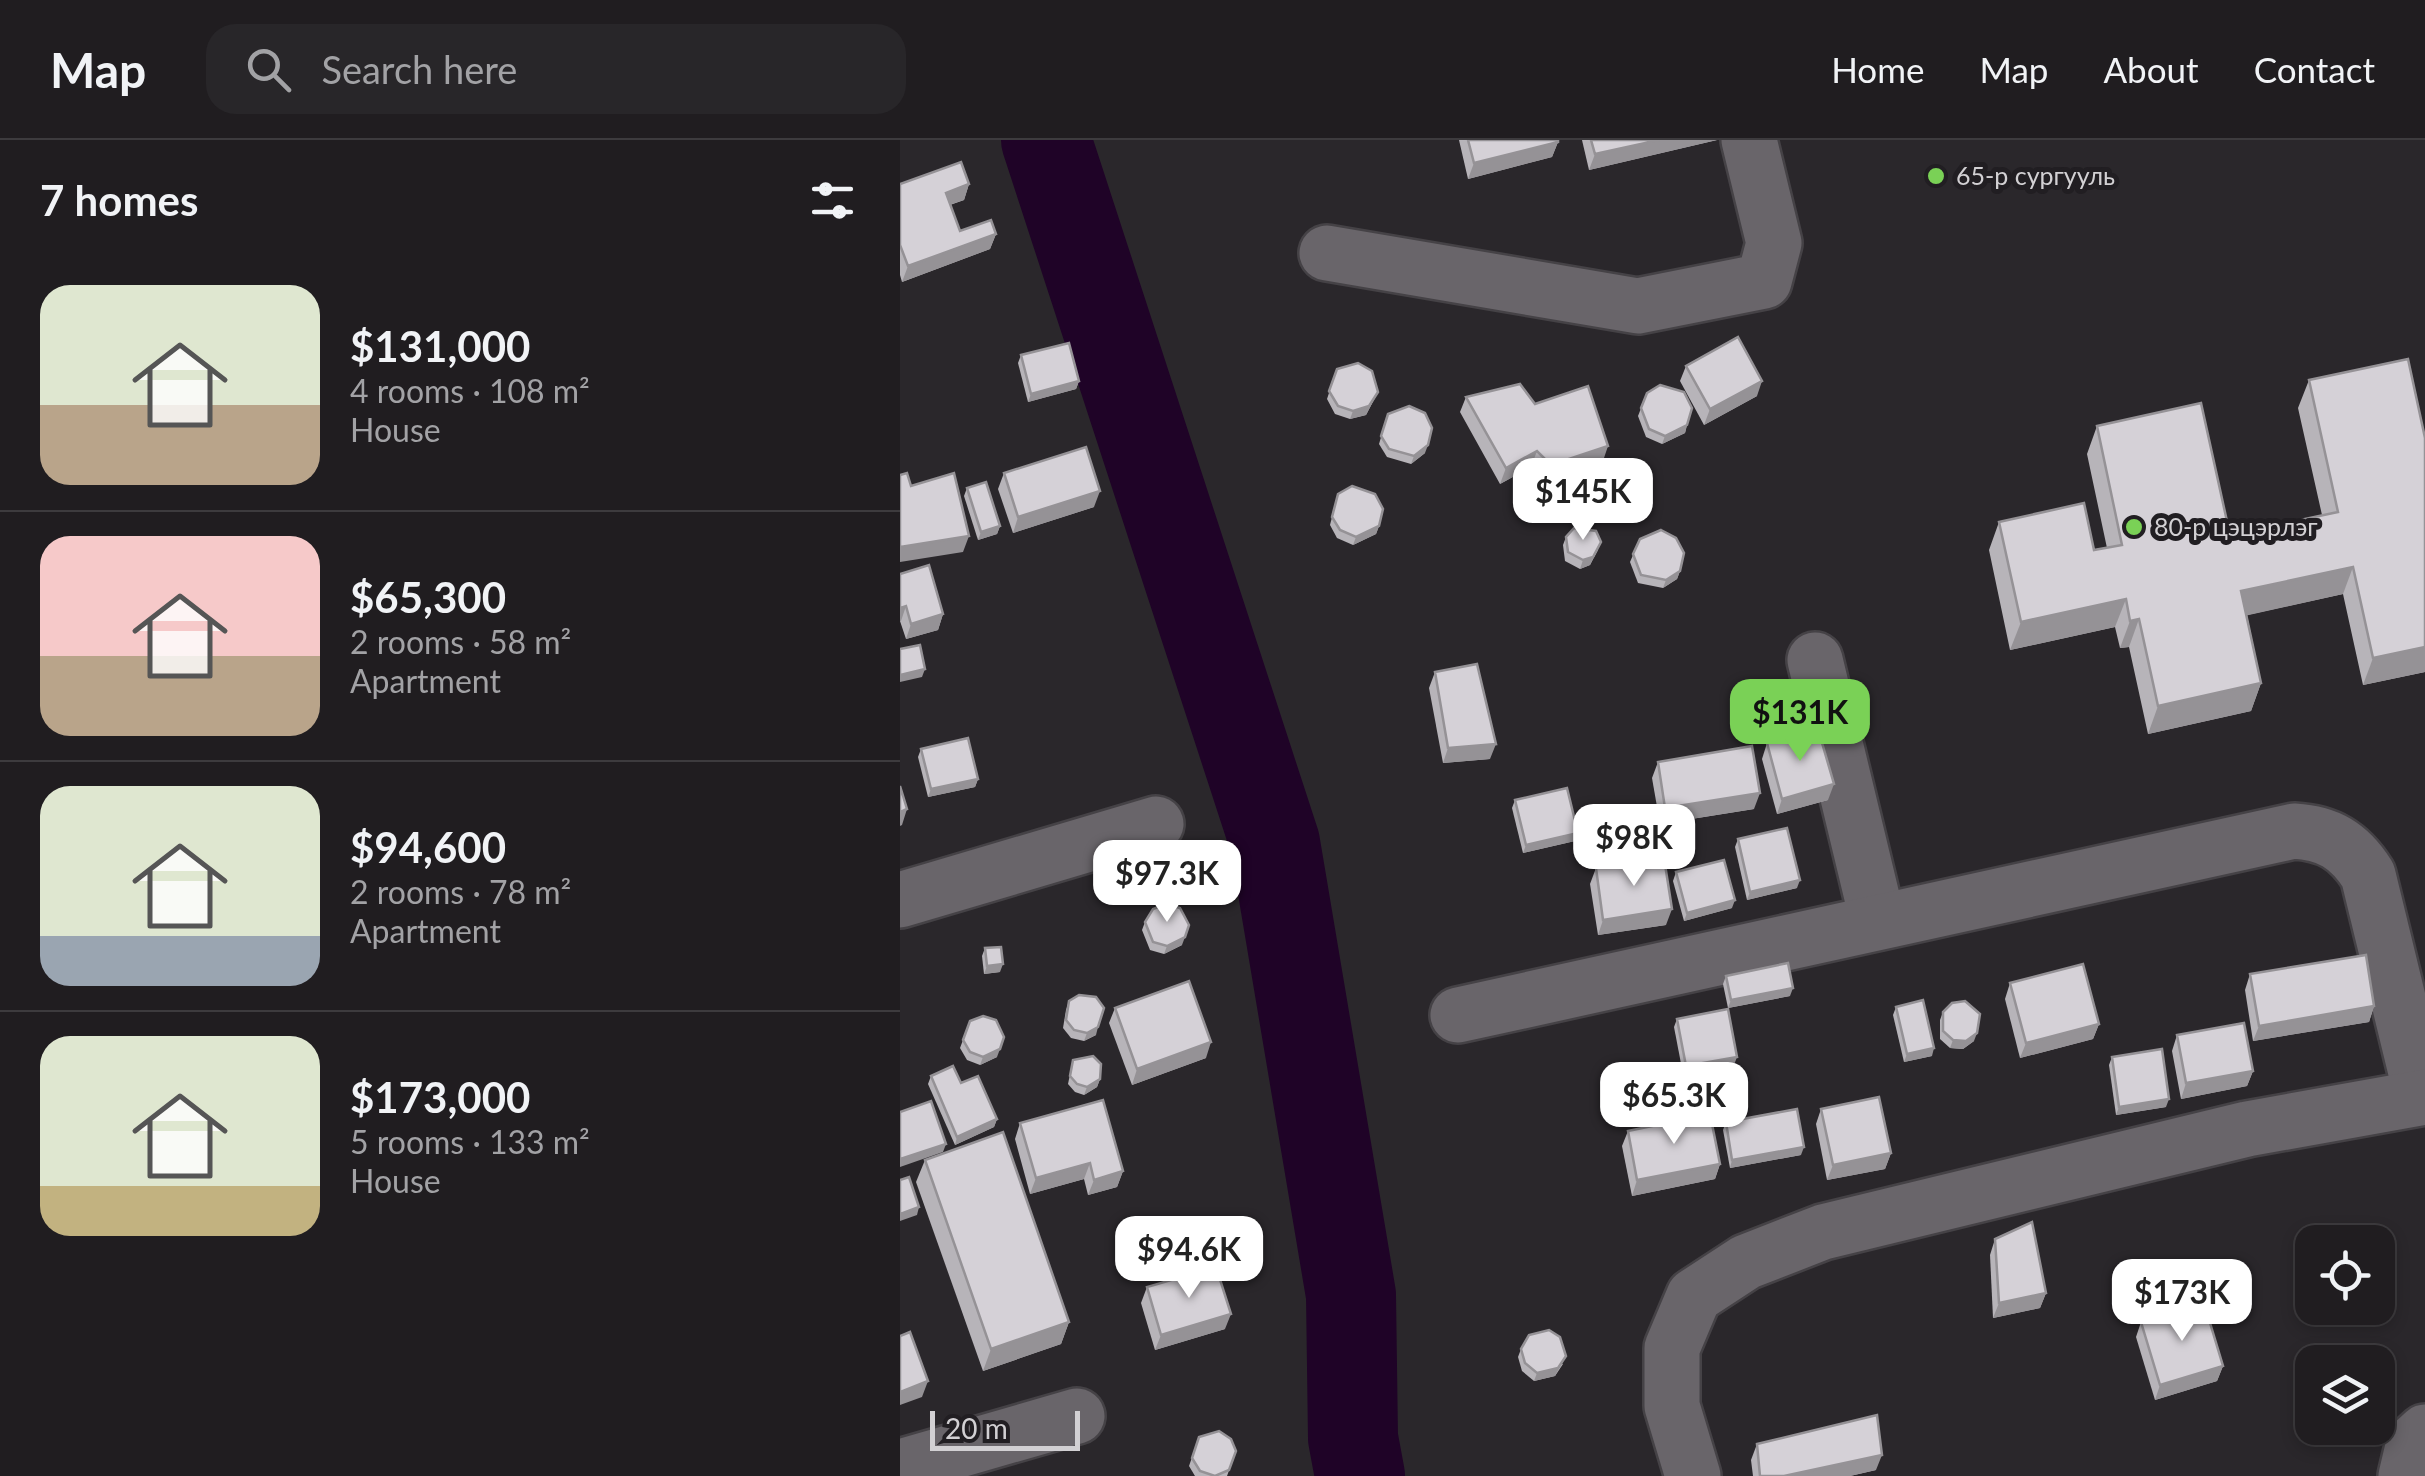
<!DOCTYPE html>
<meta charset="utf-8">
<style>
:root{--surface:#201d20;--page:#282629;--text:#f1f3f6;--muted:#a2a2a5;--line:#3d3b3e;--accent:#7ad156}
body{margin:0;font-family:Lato,sans-serif;background:var(--page);color:var(--text);height:100vh;display:flex;flex-direction:column;font-size:38px;white-space:nowrap}
*{box-sizing:border-box;margin:0}
p{font-size:32px;color:var(--muted)}
.icon{flex:none;width:55px;height:55px;fill:none;stroke:currentColor;stroke-width:2;stroke-linecap:round;stroke-linejoin:round}
.map{position:relative;flex:1;overflow:hidden}
.drawer{display:flex;flex-direction:column;background:var(--surface);width:900px}
.drawer>*{flex:none}
.buttons{position:absolute;left:1395px;top:1085px;display:grid;gap:20px}
.buttons a{display:grid;place-items:center;width:100px;height:100px;border-radius:20px;background:var(--surface);box-shadow:0 5px 15px #0003,0 0 0 2px var(--line);font-size:50px}
.scale{position:absolute;left:30px;bottom:25px;width:150px;box-sizing:border-box;padding-left:10px;border:5px solid #d2d0d3;border-top:0;font-size:28px;line-height:35px;white-space:nowrap;color:#d2d0d3;-webkit-text-stroke:8px #211e22;paint-order:stroke}
.price{position:absolute;translate:-50% -85px;padding:0 22px;border-radius:20px;background:#fff;color:#222;font-size:32px;line-height:65px;filter:drop-shadow(0 2px 5px #0008)}
.price::after{content:'';position:absolute;left:50%;top:60px;width:30px;height:22px;margin-left:-15px;background:inherit;clip-path:polygon(0 0,100% 0,50% 100%)}
.price.selected{background:var(--accent);color:#111}
ul{padding:0;list-style:none}
li{display:flex;align-items:center;gap:30px;height:250px;padding:0 40px}
li+li{border-top:2px solid var(--line)}
li span{display:grid;place-items:center;flex:none;width:280px;height:200px;border-radius:30px;color:#555}
li>.icon{margin-inline-start:auto}
span .icon{width:120px;height:120px;fill:#fffc;stroke-width:1}
li b{font-size:42px}
h2{display:flex;justify-content:space-between;align-items:center;height:120px;padding:0 40px;font-size:42px}
header{display:flex;align-items:center;gap:60px;box-sizing:border-box;height:140px;padding:0 50px;background:var(--surface);border-bottom:2px solid var(--line)}
header strong{font-size:48px}
nav{display:flex;gap:55px;margin-inline-start:auto;font-size:35px}
.search{width:700px;height:90px;background:var(--page);display:flex;align-items:center;gap:25px;box-sizing:border-box;padding:0 35px;border-radius:30px;color:var(--muted);font-size:38px}
main{display:flex;flex:1;min-height:0}
.map>svg:first-child{display:block}
</style>
<header>
<strong>Map</strong>
<div class="search"><svg class="icon" aria-label="search" viewBox="0 0 24 24"><circle cx="10" cy="10" r="6"/><path d="M15 15l6 6"/></svg>Search here</div>
<nav><a>Home</a><a>Map</a><a>About</a><a>Contact</a></nav>
</header>
<main>
<section class="drawer">
<h2>7 homes<svg class="icon" aria-label="filters" viewBox="0 0 24 24"><path d="M4 7h16M4 17h16"/><circle cx="9" cy="7" r="2"/><circle cx="15" cy="17" r="2"/></svg></h2>
<ul>
<li><span style="background:linear-gradient(#dfe7d0 60%,#b9a48a 0)"><svg class="icon" aria-label="home" viewBox="0 0 24 24"><path d="M3 11l9-7 9 7M6 9v11h12V9"/></svg></span><div><b>$131,000</b><p>4 rooms · 108 m²</p><p>House</p></div></li>
<li><span style="background:linear-gradient(#f6c9c9 60%,#b9a48a 0)"><svg class="icon" aria-label="home" viewBox="0 0 24 24"><path d="M3 11l9-7 9 7M6 9v11h12V9"/></svg></span><div><b>$65,300</b><p>2 rooms · 58 m²</p><p>Apartment</p></div></li>
<li><span style="background:linear-gradient(#dfe7d0 75%,#9aa5b1 0)"><svg class="icon" aria-label="home" viewBox="0 0 24 24"><path d="M3 11l9-7 9 7M6 9v11h12V9"/></svg></span><div><b>$94,600</b><p>2 rooms · 78 m²</p><p>Apartment</p></div></li>
<li><span style="background:linear-gradient(#dfe7d0 75%,#c2b280 0)"><svg class="icon" aria-label="home" viewBox="0 0 24 24"><path d="M3 11l9-7 9 7M6 9v11h12V9"/></svg></span><div><b>$173,000</b><p>5 rooms · 133 m²</p><p>House</p></div></li>
</ul>
</section>
<div class="map">
<svg width="1525" height="1336" viewBox="0 0 1525 1336">
<rect width="100%" height="100%" fill="#2a272b"/>
<g fill="none" stroke-linecap="round" stroke-linejoin="round">
<path stroke="#1f0327" stroke-width="90" d="M146,0L375,703L451,1155L453,1298L460,1336"/>
<defs>
<g id="minor">
<path d="M427,113L738,166L864,141L874,103L849,0"/>
<path d="M915,520L978,782"/>
<path d="M0,760L256,684"/>
<path d="M558,875L1394,691C1428,693 1449,705 1468,735L1522,957"/>
<path d="M0,1327L177,1276"/>
<path d="M793,1336L772,1266V1208L794,1156L846,1122L923,1092L1347,989L1525,957"/>
<path d="M1506,1336L1514,1302L1525,1292"/>
</g>
</defs>
<use href="#minor" stroke="#454246" stroke-width="60"/>
<use href="#minor" stroke="#69656a" stroke-width="55"/>
</g>
<g fill="#b7b4b9">
<path d="M559,0H658V2L652,17L568,39Z"/>
<path d="M682,0H817L689,30Z"/>
<path d="M0,44H69L64,60L50,65L60,91L96,94L90,109L2,142L0,135Z"/>
<path d="M121,215L179,241L176,249L128,262L118,223Z"/>
<path d="M786,226L857,256L804,285L780,241Z"/>
<path d="M437,229L478,252L466,275L450,279L435,274L427,259Z"/>
<path d="M1409,240L1525,298V532L1463,545L1443,454L1347,475L1361,543L1351,571L1248,594L1229,507L1220,508L1215,487L1110,510L1089,410L1099,382L1194,410L1207,408L1187,314L1197,286L1330,395L1422,375L1398,268Z"/>
<path d="M747,253L787,285L785,293L762,304L746,297L738,276Z"/>
<path d="M566,257L635,264L703,321L645,341L631,327L600,344L560,272Z"/>
<path d="M488,274L525,313L511,324L487,317L479,304Z"/>
<path d="M104,333L194,367L113,393L98,349Z"/>
<path d="M67,348L100,386L97,394L78,400L64,356Z"/>
<path d="M438,354L479,386L476,394L453,405L437,398L430,385Z"/>
<path d="M666,397L698,410L690,425L680,429L665,421L663,405Z"/>
<path d="M740,399L780,431L777,439L763,448L738,443L730,422Z"/>
<path d="M0,434L43,474L38,490L6,499L0,481Z"/>
<path d="M535,532L590,619L543,623L529,548Z"/>
<path d="M867,603L928,660L877,674L862,619Z"/>
<path d="M21,609L78,639L75,647L28,657L18,617Z"/>
<path d="M758,622L854,669L760,684L752,638Z"/>
<path d="M615,660L675,701L623,713L612,668Z"/>
<path d="M838,699L897,748L847,760L835,707Z"/>
<path d="M696,728L766,785L698,795L690,744Z"/>
<path d="M776,732L832,768L784,781L773,741Z"/>
<path d="M245,782L282,805L264,814L250,810L242,790Z"/>
<path d="M85,808L100,832L84,834L82,816Z"/>
<path d="M1350,834L1474,866L1469,882L1353,901L1345,850Z"/>
<path d="M826,836L890,856L828,868L823,844Z"/>
<path d="M1110,843L1199,884L1193,899L1120,918L1105,859Z"/>
<path d="M169,861L196,895L184,901L171,898L163,888L166,870Z"/>
<path d="M996,867L1032,916L1004,922L993,875Z"/>
<path d="M215,868L306,918L232,945L209,883Z"/>
<path d="M1043,872L1074,901L1063,909L1050,908L1040,899V880Z"/>
<path d="M777,879L834,925L783,934L774,887Z"/>
<path d="M70,881L97,917L80,925L67,920L60,908Z"/>
<path d="M1277,895L1353,931L1347,946L1281,959L1272,911Z"/>
<path d="M1212,917L1266,967L1216,975L1209,925Z"/>
<path d="M173,920L200,939L197,947L184,955L175,952L168,944Z"/>
<path d="M31,936L61,943L97,979L94,987L55,1005L28,944Z"/>
<path d="M921,969L991,1013L985,1029L927,1040L916,984Z"/>
<path d="M826,982L901,1015L830,1028L823,990Z"/>
<path d="M120,983L223,1031L217,1047L188,1055L184,1039L130,1054L115,999Z"/>
<path d="M728,991L820,1024L815,1039L732,1056L722,1006Z"/>
<path d="M25,1020L169,1182L161,1204L83,1231L16,1042Z"/>
<path d="M1095,1099L1146,1153L1140,1168L1093,1178L1090,1115Z"/>
<path d="M247,1147L325,1189L255,1210L241,1163Z"/>
<path d="M1241,1182L1323,1226L1317,1241L1255,1260L1236,1197Z"/>
<path d="M621,1209L663,1224L655,1236L634,1241L622,1231L618,1217Z"/>
<path d="M299,1297L336,1311L327,1336H295L289,1326Z"/>
<path d="M857,1304L976,1330L950,1336H853L851,1320Z"/>
</g>
<g fill="#959296">
<path d="M759,0H817L689,30L695,14Z"/>
<path d="M658,2L652,17L568,39L574,23Z"/>
<path d="M69,44L64,60L40,68L46,53Z"/>
<path d="M96,94L90,109L2,142L8,126Z"/>
<path d="M179,241L176,249L128,262L131,254Z"/>
<path d="M862,241L857,256L804,285L810,269Z"/>
<path d="M478,252L466,275L450,279L453,271Z"/>
<path d="M787,285L785,293L762,304L765,296Z"/>
<path d="M528,305L525,313L511,324L514,316Z"/>
<path d="M708,306L703,321L645,341L651,325Z"/>
<path d="M637,311L631,327L600,344L606,328Z"/>
<path d="M200,351L194,367L113,393L118,377Z"/>
<path d="M100,386L97,394L78,400L81,392Z"/>
<path d="M479,386L476,394L453,405L456,397Z"/>
<path d="M69,396L63,412L0,422V407Z"/>
<path d="M701,402L690,425L680,429L683,420Z"/>
<path d="M1453,427L1443,454L1331,479L1341,451Z"/>
<path d="M780,431L777,439L763,448L766,440Z"/>
<path d="M1226,459L1215,487L1110,510L1121,482Z"/>
<path d="M6,466L1,481H0V468Z"/>
<path d="M43,474L38,490L6,499L11,484Z"/>
<path d="M1239,479L1229,507L1220,508L1230,481Z"/>
<path d="M1525,507V532L1463,545L1473,518Z"/>
<path d="M25,529L22,537L0,542V535Z"/>
<path d="M1361,543L1351,571L1248,594L1258,566Z"/>
<path d="M596,604L590,619L543,623L548,608Z"/>
<path d="M78,639L75,647L28,657L31,649Z"/>
<path d="M934,644L928,660L877,674L882,659Z"/>
<path d="M860,653L854,669L760,684L765,668Z"/>
<path d="M7,669L2,685L0,686V672Z"/>
<path d="M678,693L675,701L623,713L626,705Z"/>
<path d="M900,740L897,748L847,760L850,752Z"/>
<path d="M835,760L832,768L784,781L787,773Z"/>
<path d="M772,769L766,785L698,795L703,780Z"/>
<path d="M285,797L282,805L264,814L267,806Z"/>
<path d="M103,824L100,832L84,834L87,826Z"/>
<path d="M893,848L890,856L828,868L831,860Z"/>
<path d="M1474,866L1469,882L1353,901L1359,886Z"/>
<path d="M1199,884L1193,899L1120,918L1126,903Z"/>
<path d="M198,887L196,895L184,901L187,893Z"/>
<path d="M1077,893L1074,901L1063,909L1050,908L1053,900Z"/>
<path d="M311,902L306,918L232,945L237,929Z"/>
<path d="M1034,908L1032,916L1004,922L1007,914Z"/>
<path d="M100,909L97,917L80,925L83,917Z"/>
<path d="M837,917L834,925L783,934L786,926Z"/>
<path d="M1353,931L1347,946L1281,959L1286,943Z"/>
<path d="M200,939L197,947L184,955L187,947Z"/>
<path d="M1269,959L1266,967L1216,975L1219,967Z"/>
<path d="M97,979L94,987L55,1005L57,997Z"/>
<path d="M46,1004L43,1012L0,1027V1019Z"/>
<path d="M904,1007L901,1015L830,1028L832,1020Z"/>
<path d="M991,1013L985,1029L927,1040L933,1025Z"/>
<path d="M190,1023L184,1039L130,1054L136,1038Z"/>
<path d="M820,1024L815,1039L732,1056L737,1040Z"/>
<path d="M223,1031L217,1047L188,1055L194,1040Z"/>
<path d="M19,1067L17,1075L0,1081V1074Z"/>
<path d="M1146,1153L1140,1168L1093,1178L1099,1163Z"/>
<path d="M331,1174L325,1189L255,1210L261,1195Z"/>
<path d="M169,1182L161,1204L83,1231L91,1209Z"/>
<path d="M666,1216L655,1236L634,1241L637,1233Z"/>
<path d="M1323,1226L1317,1241L1255,1260L1260,1245Z"/>
<path d="M28,1241L22,1257L0,1265V1252Z"/>
<path d="M982,1315L976,1330L950,1336H884Z"/>
</g>
<g fill="#d5d1d7" stroke="#959296" stroke-width="2.5">
<path d="M568,0H658V2L574,23Z"/>
<path d="M691,0H759L695,14Z"/>
<path d="M61,22L69,44L46,53L60,91L91,80L96,94L8,126L0,105V44Z"/>
<path d="M838,197L862,241L810,269L786,226Z"/>
<path d="M169,203L179,241L131,254L121,215Z"/>
<path d="M1508,219L1525,298V507L1473,518L1453,427L1341,451L1361,543L1258,566L1239,479L1230,481L1226,459L1121,482L1099,382L1184,363L1194,410L1222,405L1197,286L1301,263L1330,395L1438,372L1409,240Z"/>
<path d="M458,223L472,231L478,252L469,266L453,271L438,266L429,251L437,229Z"/>
<path d="M620,244L635,264L688,246L708,306L651,325L637,311L606,328L566,257Z"/>
<path d="M760,245L784,252L792,268L787,285L765,296L749,289L741,268L747,253Z"/>
<path d="M509,266L525,273L532,288L528,305L514,316L489,309L481,296L488,274Z"/>
<path d="M186,307L200,351L118,377L104,333Z"/>
<path d="M7,333L11,346L54,333L69,396L0,407V335Z"/>
<path d="M86,342L100,386L81,392L67,348Z"/>
<path d="M452,346L475,354L483,369L479,386L456,397L440,390L432,377L438,354Z"/>
<path d="M674,388L696,391L701,402L693,417L683,420L668,412L666,397Z"/>
<path d="M761,390L776,398L784,413L780,431L766,440L741,435L733,414L740,399Z"/>
<path d="M29,425L43,474L11,484L6,466L0,468V434Z"/>
<path d="M20,505L25,529L0,535V509Z"/>
<path d="M577,524L596,604L548,608L535,532Z"/>
<path d="M918,589L934,644L882,659L867,603Z"/>
<path d="M68,598L78,639L31,649L21,609Z"/>
<path d="M852,606L860,653L765,668L758,622Z"/>
<path d="M0,646L7,669L0,672Z"/>
<path d="M667,648L678,693L626,705L615,660Z"/>
<path d="M887,688L900,740L850,752L838,699Z"/>
<path d="M764,718L772,769L703,780L696,728Z"/>
<path d="M824,720L835,760L787,773L776,732Z"/>
<path d="M266,764L280,768L289,785L285,797L267,806L253,802L245,782L253,769Z"/>
<path d="M101,807L103,824L87,826L85,808Z"/>
<path d="M1466,815L1474,866L1359,886L1350,834Z"/>
<path d="M888,823L893,848L831,860L826,836Z"/>
<path d="M1183,824L1199,884L1126,903L1110,843Z"/>
<path d="M289,841L311,902L237,929L215,868Z"/>
<path d="M179,855L196,857L204,868L198,887L187,893L174,890L166,880L169,861Z"/>
<path d="M1023,860L1034,908L1007,914L996,867Z"/>
<path d="M1065,861L1080,874L1077,893L1066,901L1053,900L1043,891V872L1052,863Z"/>
<path d="M828,869L837,917L786,926L777,879Z"/>
<path d="M83,876L96,880L104,897L100,909L83,917L70,912L63,900L70,881Z"/>
<path d="M1344,883L1353,931L1286,943L1277,895Z"/>
<path d="M1262,909L1269,959L1219,967L1212,917Z"/>
<path d="M193,916L201,924L200,939L187,947L177,944L170,936L173,920Z"/>
<path d="M53,926L61,943L78,936L97,979L57,997L31,936Z"/>
<path d="M979,957L991,1013L933,1025L921,969Z"/>
<path d="M203,960L223,1031L194,1040L190,1023L136,1038L120,983Z"/>
<path d="M31,961L46,1004L0,1019V972Z"/>
<path d="M897,969L904,1007L832,1020L826,982Z"/>
<path d="M810,974L820,1024L737,1040L728,991Z"/>
<path d="M103,992L169,1182L91,1209L25,1020Z"/>
<path d="M9,1037L19,1067L0,1074V1040Z"/>
<path d="M1132,1082L1146,1153L1099,1163L1095,1099Z"/>
<path d="M316,1127L331,1174L261,1195L247,1147Z"/>
<path d="M1304,1163L1323,1226L1260,1245L1241,1182Z"/>
<path d="M649,1190L660,1197L666,1216L658,1228L637,1233L625,1223L621,1209L629,1195Z"/>
<path d="M10,1192L28,1241L0,1252V1196Z"/>
<path d="M977,1275L982,1315L884,1336H860L857,1304Z"/>
<path d="M319,1291L331,1299L336,1311L329,1330L315,1336L300,1331L292,1318L299,1297Z"/>
</g>
<g fill="#7ad156" stroke="#211e22" stroke-width="4">
<circle cx="1036" cy="36" r="10"/>
<circle cx="1234" cy="387" r="10"/>
</g>
<g text-anchor="middle" stroke-width="10" stroke-linejoin="round" paint-order="stroke">
<g font-size="25" fill="#d2d0d3" stroke="#211e22" text-anchor="start">
<text x="1056" y="45">65-р сургууль</text>
<text x="1254" y="396">80-р цэцэрлэг</text>
</g>
</g>
</svg>
<div class="buttons">
<a><svg class="icon" aria-label="locate" viewBox="0 0 24 24"><circle cx="12" cy="12" r="6"/><path d="M12 2v4M12 18v4M2 12h4M18 12h4"/></svg></a>
<a><svg class="icon" aria-label="layers" viewBox="0 0 24 24"><path d="M12 4l9 5-9 5-9-5zM3 14l9 5 9-5"/></svg></a>
</div>
<div class="scale">20 m</div>
<b class="price" style="left:683px;top:403px">$145K</b>
<b class="price selected" style="left:900px;top:624px">$131K</b>
<b class="price" style="left:734px;top:749px">$98K</b>
<b class="price" style="left:267px;top:785px">$97.3K</b>
<b class="price" style="left:774px;top:1007px">$65.3K</b>
<b class="price" style="left:289px;top:1161px">$94.6K</b>
<b class="price" style="left:1282px;top:1204px">$173K</b>
</div>
</main>
